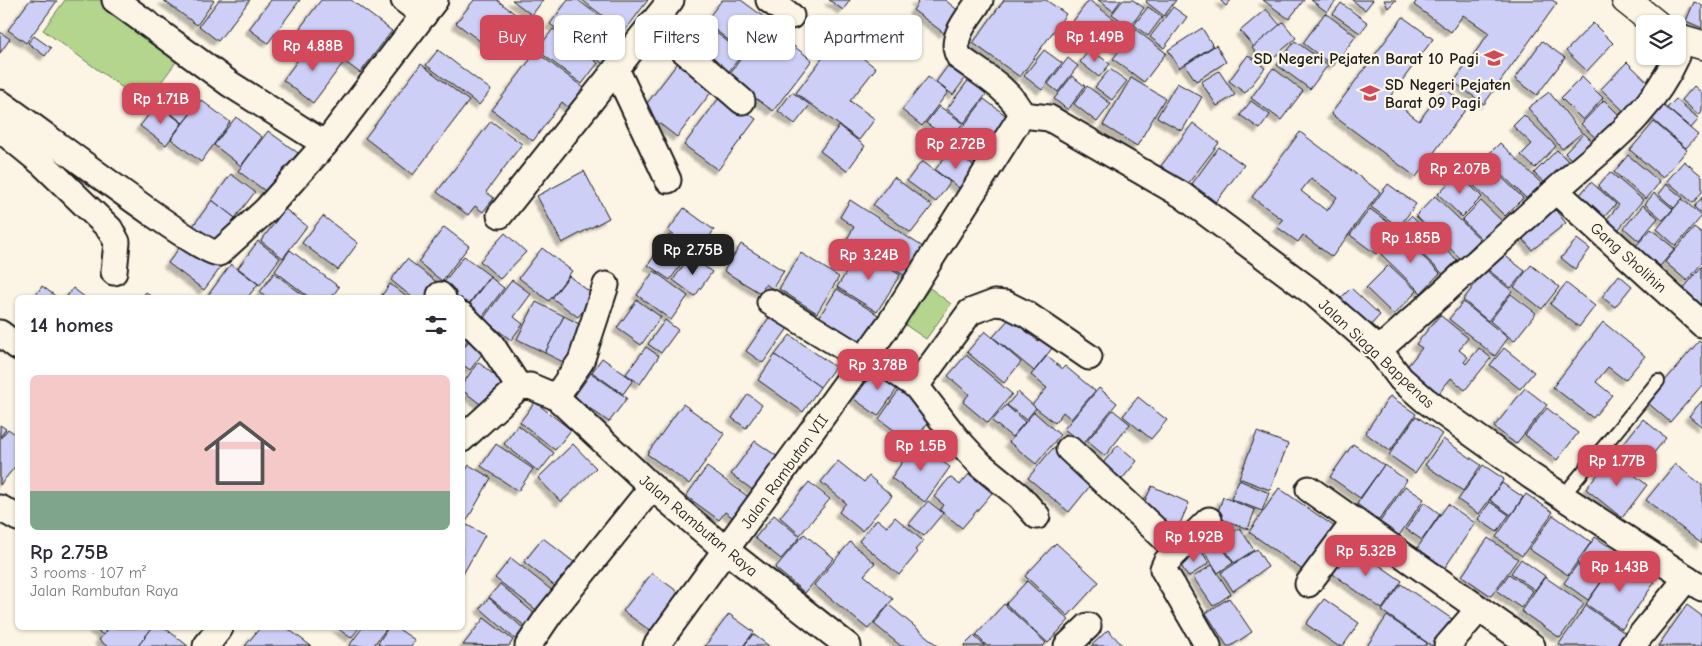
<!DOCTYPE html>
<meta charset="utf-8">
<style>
:root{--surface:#fff;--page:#f2f2f3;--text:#2b2b33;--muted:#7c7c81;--accent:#d1495b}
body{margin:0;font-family:"Comic Neue",sans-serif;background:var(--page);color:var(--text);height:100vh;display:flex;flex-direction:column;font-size:19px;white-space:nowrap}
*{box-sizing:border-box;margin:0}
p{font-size:16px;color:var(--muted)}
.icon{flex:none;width:28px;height:28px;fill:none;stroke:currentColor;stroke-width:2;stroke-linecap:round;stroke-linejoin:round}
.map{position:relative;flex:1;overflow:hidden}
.details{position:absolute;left:15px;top:295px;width:450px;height:335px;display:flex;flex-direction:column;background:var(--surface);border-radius:8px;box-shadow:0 1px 4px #0004}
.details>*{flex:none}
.banner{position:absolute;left:480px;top:15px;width:475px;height:45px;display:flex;gap:10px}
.fabs{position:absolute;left:1636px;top:15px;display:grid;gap:10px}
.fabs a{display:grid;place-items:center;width:50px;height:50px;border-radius:8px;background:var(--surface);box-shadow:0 1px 4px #0004;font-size:25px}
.price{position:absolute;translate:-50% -42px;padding:0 11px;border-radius:10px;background:var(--accent);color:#fff;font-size:16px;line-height:32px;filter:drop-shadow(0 1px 2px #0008)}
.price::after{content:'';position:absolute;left:50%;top:30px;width:15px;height:11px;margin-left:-8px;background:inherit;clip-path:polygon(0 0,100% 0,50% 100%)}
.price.active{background:#222;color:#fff}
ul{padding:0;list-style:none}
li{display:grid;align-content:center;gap:10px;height:265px;padding:0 15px}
li span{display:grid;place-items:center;height:155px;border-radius:8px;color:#555}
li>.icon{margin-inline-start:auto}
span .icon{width:90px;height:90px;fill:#fffc;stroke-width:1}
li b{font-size:21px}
h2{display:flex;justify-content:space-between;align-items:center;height:60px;padding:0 15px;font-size:21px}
.pill{padding:0 18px;border-radius:8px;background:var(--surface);box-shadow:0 1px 4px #0004;font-size:18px;line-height:45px}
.pill.active{background:var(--accent);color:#fff}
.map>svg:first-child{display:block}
</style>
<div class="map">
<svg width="1702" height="646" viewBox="0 0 1702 646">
<defs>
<filter id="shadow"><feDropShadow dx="-4.5" dy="4.5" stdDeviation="1" flood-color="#0004"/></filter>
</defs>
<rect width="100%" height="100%" fill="#fcf5e5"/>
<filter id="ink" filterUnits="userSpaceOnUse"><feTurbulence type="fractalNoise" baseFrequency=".02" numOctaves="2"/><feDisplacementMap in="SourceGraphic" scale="10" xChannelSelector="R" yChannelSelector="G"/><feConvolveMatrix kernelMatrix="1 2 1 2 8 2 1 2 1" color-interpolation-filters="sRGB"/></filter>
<g filter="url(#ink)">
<g fill="#b4d58e" stroke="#687855">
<path d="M65,0H100L179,58L145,104L43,30Z"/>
<path d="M930,288L951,304L926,339L904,324Z"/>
</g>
<g fill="#cdcff7" stroke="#1c1c1c" fill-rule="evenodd" filter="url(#shadow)">
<path d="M30,0L57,1L26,43L8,30Z"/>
<path d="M163,0H213L214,1L197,25Z"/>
<path d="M219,0H250L218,41L199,26Z"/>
<path d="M271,0H300L268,43L249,29Z"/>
<path d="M321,0H351L392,31L360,73L300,28Z"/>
<path d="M474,0H497L523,20L497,54L456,23Z"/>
<path d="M512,0H543L532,15Z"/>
<path d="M568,0H578L630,40L609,68L550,24Z"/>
<path d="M582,0H648L624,32Z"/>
<path d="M722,0H741L768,20L744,52L705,22Z"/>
<path d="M829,0H850L843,10Z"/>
<path d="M915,0H945L960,12L944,33L913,10L918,3Z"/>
<path d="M1004,0H1046L1066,14L1020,77L973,43Z"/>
<path d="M1089,0L1131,32L1118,50L1093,31L1082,45L1065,32Z"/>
<path d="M1098,0H1121L1113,11Z"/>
<path d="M1123,0H1133L1144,8L1130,27L1112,14Z"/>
<path d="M1147,0H1176L1164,16L1146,2Z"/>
<path d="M1220,0H1231L1226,6Z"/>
<path d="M1263,0H1304L1289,19Z"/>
<path d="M1311,0H1337L1327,12Z"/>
<path d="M1352,0H1373L1365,10Z"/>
<path d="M1384,0H1396L1388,8Z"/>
<path d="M1417,0H1552L1557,3L1484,104L1454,82L1489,33L1463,15L1451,32L1414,5Z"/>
<path d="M1694,2L1702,5V28L1686,21Z"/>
<path d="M1341,3L1368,23L1360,33L1333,14Z"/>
<path d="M1148,7L1162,17L1148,36L1134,25Z"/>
<path d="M1173,7L1187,17L1164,48L1150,37Z"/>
<path d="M1266,9L1280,25L1254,47L1240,31Z"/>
<path d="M1325,13L1356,36L1333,66L1303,43Z"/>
<path d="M1403,17L1433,39L1389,98L1419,121L1444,88L1468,106L1416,177L1331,114Z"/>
<path d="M1283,22L1296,38L1266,64L1252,48Z"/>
<path d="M703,23L743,53L724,78L684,48Z"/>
<path d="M1593,23L1613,43L1587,71L1566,51Z"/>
<path d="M766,25L812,60L773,111L727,77Z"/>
<path d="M1202,28L1213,46L1179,68L1168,50Z"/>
<path d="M553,29L598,63L582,84L537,50Z"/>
<path d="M1135,29L1166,53L1144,82L1113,59Z"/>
<path d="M0,32L10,39L0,53Z"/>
<path d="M34,36L51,48L45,56L28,43Z"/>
<path d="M837,39L876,68L850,101L875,119L859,140L796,93Z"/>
<path d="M312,41L343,63L313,103L283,80Z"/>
<path d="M1295,41L1328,65L1310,89L1277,65Z"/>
<path d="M1542,41L1565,58L1537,95L1515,79Z"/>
<path d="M1216,45L1226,62L1196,81L1185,65Z"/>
<path d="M1090,49L1110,64L1099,77L1080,62Z"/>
<path d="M438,50L491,90L479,105L426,65Z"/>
<path d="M1044,50L1062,63L1042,90L1024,76Z"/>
<path d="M536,52L584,88L569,108L562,102L533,141L492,110Z"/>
<path d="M1248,55L1265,68L1245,93L1229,81Z"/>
<path d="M1068,58L1078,66L1058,92L1048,84Z"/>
<path d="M680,60L715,87L677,137L642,110Z"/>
<path d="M952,60L969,73L953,95L936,82Z"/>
<path d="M1627,62L1657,91L1631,118L1601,89Z"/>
<path d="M421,64L469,101L413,175L365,138Z"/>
<path d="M1273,68L1303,91L1281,120L1251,98Z"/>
<path d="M1110,69L1127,81L1112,100L1095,87Z"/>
<path d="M1219,71L1235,95L1217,106L1201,82Z"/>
<path d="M1072,76L1085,86L1068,110L1054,99Z"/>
<path d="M928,77L948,92L922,126L902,110Z"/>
<path d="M1582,77L1603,98L1583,120L1561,98Z"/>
<path d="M970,78L988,92L964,123L947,109Z"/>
<path d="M1131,78L1165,98L1137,146L1103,125Z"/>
<path d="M171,82L199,102L183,123L156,102Z"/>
<path d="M1177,83L1202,97L1182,131L1157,117Z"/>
<path d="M1087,86L1111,104L1097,122L1074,104Z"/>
<path d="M1694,86L1702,93V111L1699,115L1682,100Z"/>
<path d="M792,92L810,105L795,124L778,111Z"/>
<path d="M1549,92L1582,133L1562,149L1528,108Z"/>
<path d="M722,94L756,119L718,170L684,145Z"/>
<path d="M984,99L1012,120L978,165L950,144Z"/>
<path d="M1676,99L1699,119L1691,128L1667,108Z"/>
<path d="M201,100L230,122L201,162L171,139Z"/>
<path d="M1604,100L1626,122L1603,145L1581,124Z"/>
<path d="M1251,101L1270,115L1260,129L1240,115Z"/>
<path d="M157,104L182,123L166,145L140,126Z"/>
<path d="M939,106L963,123L950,140L926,123Z"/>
<path d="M1664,106L1698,135L1686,148L1652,119Z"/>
<path d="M1524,115L1556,146L1535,168L1521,155L1532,144L1513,126Z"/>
<path d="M236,117L262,137L241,166L214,145Z"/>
<path d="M491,121L522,144L486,192L494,198L483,212L475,206L468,215L437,192Z"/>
<path d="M1654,122L1687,150L1663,178L1630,150Z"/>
<path d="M1193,123L1219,143L1187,185L1161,166Z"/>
<path d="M839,126L865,146L847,171L820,151Z"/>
<path d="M268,131L298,153L268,193L238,171Z"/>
<path d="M1300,132L1380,192L1332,257L1303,235L1298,242L1277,227L1283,220L1252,197ZM1311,178L1337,197L1327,211L1301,191Z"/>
<path d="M1584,133L1599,148L1580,168L1565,153Z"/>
<path d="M1500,143L1544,186L1529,201L1485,158Z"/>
<path d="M1219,147L1244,165L1216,202L1192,184Z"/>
<path d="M951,149L978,169L962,190L935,170Z"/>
<path d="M1557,150L1572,165L1550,188L1534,173Z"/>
<path d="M1628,155L1660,182L1646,199L1614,172Z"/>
<path d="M1481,157L1523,198L1505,216L1463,175Z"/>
<path d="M922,161L950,182L936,202L907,181Z"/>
<path d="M1684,161L1702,176V192L1693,203L1667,181Z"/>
<path d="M584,171L609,218L562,243L537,196Z"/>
<path d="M1610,172L1643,200L1618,230L1607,219L1619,205L1598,186Z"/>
<path d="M1458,173L1482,197L1462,217L1438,194Z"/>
<path d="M231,174L255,192L235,218L212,200Z"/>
<path d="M894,177L932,206L911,233L873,205Z"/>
<path d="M1591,182L1616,204L1604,217L1579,196Z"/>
<path d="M1388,184L1416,204L1399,227L1371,207Z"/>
<path d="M1666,184L1683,198L1674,208L1658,194Z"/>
<path d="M1654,193L1673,209L1663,220L1645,204Z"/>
<path d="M1435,196L1480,239L1461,259L1416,216Z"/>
<path d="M1702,197V214L1694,207Z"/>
<path d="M1682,199L1702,216L1676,246L1657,229Z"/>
<path d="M212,200L235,218L216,243L193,226Z"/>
<path d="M850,200L923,247L905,276L847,239L854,227L840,217Z"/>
<path d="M1481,201L1502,221L1483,240L1462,220Z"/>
<path d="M1643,205L1658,218L1639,241L1624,228Z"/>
<path d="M1553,207L1566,223L1532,250L1519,234Z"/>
<path d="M684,208L714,230L698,253L668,231Z"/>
<path d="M285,209L307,226L283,258L261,241Z"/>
<path d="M1370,209L1396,228L1376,254L1350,235Z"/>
<path d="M323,216L358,243L338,270L302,243Z"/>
<path d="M1411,216L1457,260L1443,274L1397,230Z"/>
<path d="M444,227L469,246L442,281L418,262Z"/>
<path d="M1694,228L1702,234V263L1687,281L1665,262Z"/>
<path d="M1651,229L1675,249L1660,266L1636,246Z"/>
<path d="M505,233L526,252L500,279L480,261Z"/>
<path d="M669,235L691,250L670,280L648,265Z"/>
<path d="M1400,235L1440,273L1421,293L1381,254Z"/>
<path d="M1577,239L1590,249L1575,269L1561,258Z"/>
<path d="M185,240L221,267L204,290L168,263Z"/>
<path d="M258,241L280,258L260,285L238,268Z"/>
<path d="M741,244L784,271L772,289L766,284L760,293L724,271Z"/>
<path d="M542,248L572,271L549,301L519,278Z"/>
<path d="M1495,248L1525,271L1511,288L1482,265Z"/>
<path d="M290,250L339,287L331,298H310L275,271Z"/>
<path d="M861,250L900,275L877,312L837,287Z"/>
<path d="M801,253L839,277L817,313L779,289Z"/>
<path d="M464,256L490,276L467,306L462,302V298H456L441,286Z"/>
<path d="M690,256L712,272L695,296L673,280Z"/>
<path d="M407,259L439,284L428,298H413L391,280Z"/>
<path d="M231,264L258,284L247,298H206Z"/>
<path d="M1389,265L1417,291L1394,315L1366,288Z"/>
<path d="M1531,265L1559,287L1542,309L1514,287Z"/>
<path d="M1702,266V305L1683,289Z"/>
<path d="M1486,270L1512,291L1488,321L1463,300Z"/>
<path d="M654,271L688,296L671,320L637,295Z"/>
<path d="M274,273L307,298H267L260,292Z"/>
<path d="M1619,275L1632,286L1615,307L1602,297Z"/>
<path d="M569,276L595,296L578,317L552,298Z"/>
<path d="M490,277L504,288L480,320L466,309Z"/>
<path d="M512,280L531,294L514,317L523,324L511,340L483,319Z"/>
<path d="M1566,283L1595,306L1579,327L1550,304Z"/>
<path d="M390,284L408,298H380Z"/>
<path d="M42,286L58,298H34Z"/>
<path d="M73,288L86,298H66Z"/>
<path d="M1351,288L1380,315L1368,328L1339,300Z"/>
<path d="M837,289L883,318L863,348L818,319Z"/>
<path d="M146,292L153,298H141Z"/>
<path d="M1511,294L1536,313L1514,341L1490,321Z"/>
<path d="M637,300L661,317L641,345L617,328Z"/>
<path d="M536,302L564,316L545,353L517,339Z"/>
<path d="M1463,302L1508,338L1495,356L1449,319Z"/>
<path d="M773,312L791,324L763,363L746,351Z"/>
<path d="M1440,315L1468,338L1459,350L1468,357L1464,362L1466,364L1479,348L1491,358L1465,390L1451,378L1439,393L1406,368L1422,348L1416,344Z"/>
<path d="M564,316L587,328L569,365L545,353Z"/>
<path d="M1010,318L1038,341L1045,332L1057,342L1034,371L993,337Z"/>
<path d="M665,320L678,330L661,353L648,344Z"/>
<path d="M1603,322L1645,356L1625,380L1608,367L1596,382L1612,395L1593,418L1553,387Z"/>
<path d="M462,327L472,334L462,347Z"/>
<path d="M985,331L1021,362L1004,383L967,352Z"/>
<path d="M474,334L489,345L470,370L462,364V350Z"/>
<path d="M790,335L835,367L820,387L775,355Z"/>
<path d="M1699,341L1702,344V385L1670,422L1647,402Z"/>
<path d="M646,347L659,356L640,384L626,374Z"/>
<path d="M1504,348L1534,372L1520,389L1490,365Z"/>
<path d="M775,355L820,387L803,412L758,380Z"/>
<path d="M966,355L1012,394L988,423L963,402L969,394L948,376Z"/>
<path d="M1047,356L1062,369L1065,366L1095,391L1071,419L1063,412L1055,423L1032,405L1047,388L1031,375Z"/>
<path d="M602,358L633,380L623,394L592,372Z"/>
<path d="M478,362L508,386L487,409L462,390V385Z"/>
<path d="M878,365L902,382L878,416L854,399Z"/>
<path d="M591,373L627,398L609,422L574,397Z"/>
<path d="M1099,388L1117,403L1083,444L1064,429Z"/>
<path d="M1525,388L1547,405L1516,444L1494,427Z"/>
<path d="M899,390L933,415L913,444L879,419Z"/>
<path d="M1018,392L1036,408L1026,420L1007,405Z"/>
<path d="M748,394L762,405L746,428L732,418Z"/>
<path d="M1390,396L1416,414L1390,451L1365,433Z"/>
<path d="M1138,397L1167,420L1151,439L1123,416Z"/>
<path d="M1702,401V427L1689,416Z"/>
<path d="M535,402L571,430L555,450L520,422Z"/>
<path d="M683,404L725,434L689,484L647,454Z"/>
<path d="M1006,405L1025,422L1012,437L992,421Z"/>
<path d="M1547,408L1578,433L1557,460L1525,435Z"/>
<path d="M1113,410L1130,424L1105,456L1087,441Z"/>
<path d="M1034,412L1060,435L1036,464L1009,442Z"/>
<path d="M1416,416L1442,434L1415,473L1389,455Z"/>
<path d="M1643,419L1666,438L1643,466L1620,448Z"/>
<path d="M0,425L6,429L0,437Z"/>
<path d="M518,425L554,453L539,472L504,444Z"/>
<path d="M8,429L18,436V463L0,485V439Z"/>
<path d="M1257,432L1288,444L1270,490L1239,478Z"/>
<path d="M1443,439L1481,465L1463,491L1425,465Z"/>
<path d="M755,441L778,457L754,491L731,474Z"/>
<path d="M916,443L950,467L925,502L891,478Z"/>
<path d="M496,444L533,469L518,491L481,466Z"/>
<path d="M573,444L596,468L561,502L538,478Z"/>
<path d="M1353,444L1384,465L1360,498L1330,477Z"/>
<path d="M1118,445L1137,461L1122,479L1103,463Z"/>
<path d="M1053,448L1094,481L1069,512L1028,478Z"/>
<path d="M1612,457L1647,485L1622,518L1586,489Z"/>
<path d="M838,461L864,482L869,476L892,496L862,531L839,512L846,503L821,482Z"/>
<path d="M1675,464L1702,485V544L1646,500Z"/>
<path d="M469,465L491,478L466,522L462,520V477Z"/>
<path d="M1384,465L1407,480L1379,520L1357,504Z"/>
<path d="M1483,465L1504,479L1479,514L1458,500Z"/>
<path d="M707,467L750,498L735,519L725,512L719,520L686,496Z"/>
<path d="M969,474L992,493L962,528L940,510L944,505L934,497L950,477L960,485Z"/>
<path d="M1239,480L1269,493L1262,511L1231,499Z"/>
<path d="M809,482L830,499L800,535L780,517Z"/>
<path d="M1502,483L1523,497L1511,515L1490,500Z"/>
<path d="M1152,486L1189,503L1178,528L1140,511Z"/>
<path d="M1405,486L1424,499L1398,537L1379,523Z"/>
<path d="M1279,488L1335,527L1304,571L1249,532Z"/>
<path d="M1526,494L1553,512L1522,556L1496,537Z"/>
<path d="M1223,497L1255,510L1248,529L1216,517Z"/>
<path d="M928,501L943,513L924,536L909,524Z"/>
<path d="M1424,502L1440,514L1422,540L1406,529Z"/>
<path d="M1490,502L1509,515L1497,532L1478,519Z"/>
<path d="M1448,504L1475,523L1444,569L1416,550Z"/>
<path d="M774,515L800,537L781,559L755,538Z"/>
<path d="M1553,515L1591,542L1568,575L1529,549Z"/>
<path d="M895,517L923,541L915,550L918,552L899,575L859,541L877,519L887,527Z"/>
<path d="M462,522L485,535L462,576Z"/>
<path d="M1240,528L1254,550L1234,563L1220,541Z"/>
<path d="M804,534L834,558L805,593L775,568Z"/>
<path d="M1595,537L1619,553L1601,580L1577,563Z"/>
<path d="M543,538L575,563L556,587L524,562Z"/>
<path d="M1488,538L1518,559L1491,596L1462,576Z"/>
<path d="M1217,540L1233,563L1218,573L1203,549Z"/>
<path d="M850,542L875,563L864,575L893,599L868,629L814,585Z"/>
<path d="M1056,543L1099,582L1068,616L1025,576Z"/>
<path d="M1349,544L1402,581L1382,609L1330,572Z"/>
<path d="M1200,549L1209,563L1188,577L1179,562Z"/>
<path d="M1257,549L1268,567L1233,591L1221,573Z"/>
<path d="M1619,557L1655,582L1622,629L1586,604Z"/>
<path d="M511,558L554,592L539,612L495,578Z"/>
<path d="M1521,559L1545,576L1535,590L1511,573Z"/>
<path d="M1212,565L1231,594L1213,606L1193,577Z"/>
<path d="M1577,565L1601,582L1588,600L1564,583Z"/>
<path d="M652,573L681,594L652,632L623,611Z"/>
<path d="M1509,574L1533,591L1521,608L1497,591Z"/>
<path d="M1545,577L1584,604L1560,638L1521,611Z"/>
<path d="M1027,581L1069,620L1048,643L1006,604Z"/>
<path d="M500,584L536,615L526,627L489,597Z"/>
<path d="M1401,584L1455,621L1437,646H1432L1382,611Z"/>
<path d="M489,598L524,629L515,639L480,608Z"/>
<path d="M1229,598L1252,632L1231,646H1227L1206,613Z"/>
<path d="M1324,599L1359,623L1343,646H1338L1306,624Z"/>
<path d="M1004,604L1046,643L1043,646H987L976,635Z"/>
<path d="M889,605L938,646H901L874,624Z"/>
<path d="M1687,605L1702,616V646H1658Z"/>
<path d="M1586,606L1625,633L1616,646H1562L1559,644Z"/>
<path d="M729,614L754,632L743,646H705Z"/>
<path d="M1387,616L1427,643L1425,646H1367Z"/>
<path d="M484,618L513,640L509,646L463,645Z"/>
<path d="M93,628H108L103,635Z"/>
<path d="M109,628H152L138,646H107L99,640Z"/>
<path d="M152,628H165L188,646H138Z"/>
<path d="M260,628H287L311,646H245Z"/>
<path d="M337,628H359L351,638Z"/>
<path d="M362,628H387L373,646H349Z"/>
<path d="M388,628H397L415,640L411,646H382L378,643Z"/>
<path d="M1108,630L1123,646H1091Z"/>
<path d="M753,634L769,646H744Z"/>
<path d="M974,636L985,646H964Z"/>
</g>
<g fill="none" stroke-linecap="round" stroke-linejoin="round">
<defs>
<path id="service" d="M1562,497L1658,381"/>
<g id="minor">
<path d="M115,0L230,84L325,144"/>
<path d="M404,0L424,15"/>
<path d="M769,0L791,16"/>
<path d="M980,0C970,16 947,39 960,58C982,74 1011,90 1022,115"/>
<path d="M652,23L742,101"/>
<path d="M616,69L668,180"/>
<path d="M0,103C29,122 201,255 219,253L266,210L325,144L435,0"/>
<path d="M1022,115L1049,118L1182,195L1316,295L1379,350L1401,379L1425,400L1531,476L1702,588"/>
<path d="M0,129L43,164L110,229L117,242L114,272"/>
<path d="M1556,191L1702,324"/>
<path d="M500,215L671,0"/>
<path d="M440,295L443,298"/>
<path d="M770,302L864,360"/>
<path d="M462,315L491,344L519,387"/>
<path d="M0,333L18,347"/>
<path d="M1379,350C1437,298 1496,245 1554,192C1601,149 1650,117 1677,56"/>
<path d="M869,353L916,386L956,438L981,465L1019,496L1037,516"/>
<path d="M916,386L970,312L994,303L1006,304L1026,314L1089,357"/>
<path d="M556,397L581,361L606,285"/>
<path d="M462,439L519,387L530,386L556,397L652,487L727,551L848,646"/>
<path d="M1069,449L1177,550"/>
<path d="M1309,489L1532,646"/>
<path d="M0,508L18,518"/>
<path d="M1308,584L1355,521"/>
<path d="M206,646L220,628"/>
<path d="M528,646L549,615L652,487"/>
<path d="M656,646L892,320L1022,115"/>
<path d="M1067,646L1088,626"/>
<path d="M1208,646L1163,569L1166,562L1209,520"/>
<path d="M1447,646L1478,610"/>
<path d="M1632,646L1687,578"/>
</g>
<g id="tertiary">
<path d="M1626,0L1656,24"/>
<path d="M1678,38L1702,45"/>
</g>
</defs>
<use href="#service" stroke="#1c1c1c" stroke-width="16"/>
<use href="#minor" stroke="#1c1c1c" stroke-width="29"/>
<use href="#tertiary" stroke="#1c1c1c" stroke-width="31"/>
<use href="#service" stroke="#fcf5e5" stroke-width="12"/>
<use href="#minor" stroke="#fcf5e5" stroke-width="25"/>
<use href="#tertiary" stroke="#fcf5e5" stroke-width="28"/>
</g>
</g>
<defs>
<symbol id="school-bare" viewBox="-9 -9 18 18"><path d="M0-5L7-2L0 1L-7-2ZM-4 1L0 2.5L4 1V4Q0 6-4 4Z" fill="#d1495b" stroke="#fcf5e5" stroke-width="2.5" paint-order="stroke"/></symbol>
</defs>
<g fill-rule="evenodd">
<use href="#school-bare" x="1480" y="44" width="28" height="28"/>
<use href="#school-bare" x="1356" y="79" width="28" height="28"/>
</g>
<g text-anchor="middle" stroke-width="4.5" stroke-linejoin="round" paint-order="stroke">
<g font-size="16" font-weight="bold" fill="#1c1c1c" stroke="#fcf5e5" text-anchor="end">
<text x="1479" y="64">SD Negeri Pejaten Barat 10 Pagi</text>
<text x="1385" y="90" text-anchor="start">SD Negeri Pejaten<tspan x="1385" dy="18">Barat 09 Pagi</tspan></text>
</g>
<g font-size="16" fill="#1c1c1c" stroke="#fcf5e5">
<text transform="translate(1629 257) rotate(42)" y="6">Gang Sholihin</text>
<text transform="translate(1377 353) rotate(43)" y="6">Jalan Siaga Bappenas</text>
<text transform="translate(784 471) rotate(-54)" y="6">Jalan Rambutan VII</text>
<text transform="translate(699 525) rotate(40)" y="6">Jalan Rambutan Raya</text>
</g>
</g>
</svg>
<div class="fabs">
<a><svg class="icon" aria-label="layers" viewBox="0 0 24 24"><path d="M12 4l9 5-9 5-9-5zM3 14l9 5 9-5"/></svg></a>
</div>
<b class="price" style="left:1095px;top:63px">Rp 1.49B</b>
<b class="price" style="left:313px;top:72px">Rp 4.88B</b>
<b class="price" style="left:161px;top:125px">Rp 1.71B</b>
<b class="price" style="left:956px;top:170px">Rp 2.72B</b>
<b class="price" style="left:1460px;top:195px">Rp 2.07B</b>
<b class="price" style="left:1411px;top:264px">Rp 1.85B</b>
<b class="price active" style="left:693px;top:276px">Rp 2.75B</b>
<b class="price" style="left:869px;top:281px">Rp 3.24B</b>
<b class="price" style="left:878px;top:391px">Rp 3.78B</b>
<b class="price" style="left:921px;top:472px">Rp 1.5B</b>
<b class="price" style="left:1617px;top:487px">Rp 1.77B</b>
<b class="price" style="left:1194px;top:563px">Rp 1.92B</b>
<b class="price" style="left:1366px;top:577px">Rp 5.32B</b>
<b class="price" style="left:1620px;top:593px">Rp 1.43B</b>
<div class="banner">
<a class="pill active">Buy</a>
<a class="pill">Rent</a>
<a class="pill">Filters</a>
<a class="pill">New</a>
<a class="pill">Apartment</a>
</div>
<section class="details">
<h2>14 homes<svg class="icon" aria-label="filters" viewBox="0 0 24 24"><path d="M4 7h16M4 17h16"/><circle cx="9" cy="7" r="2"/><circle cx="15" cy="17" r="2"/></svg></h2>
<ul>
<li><span style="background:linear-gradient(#f6c9c9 75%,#7fa58c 0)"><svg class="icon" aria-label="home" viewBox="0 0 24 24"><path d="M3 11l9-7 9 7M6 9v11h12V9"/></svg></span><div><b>Rp 2.75B</b><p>3 rooms · 107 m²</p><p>Jalan Rambutan Raya</p></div></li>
</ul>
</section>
</div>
